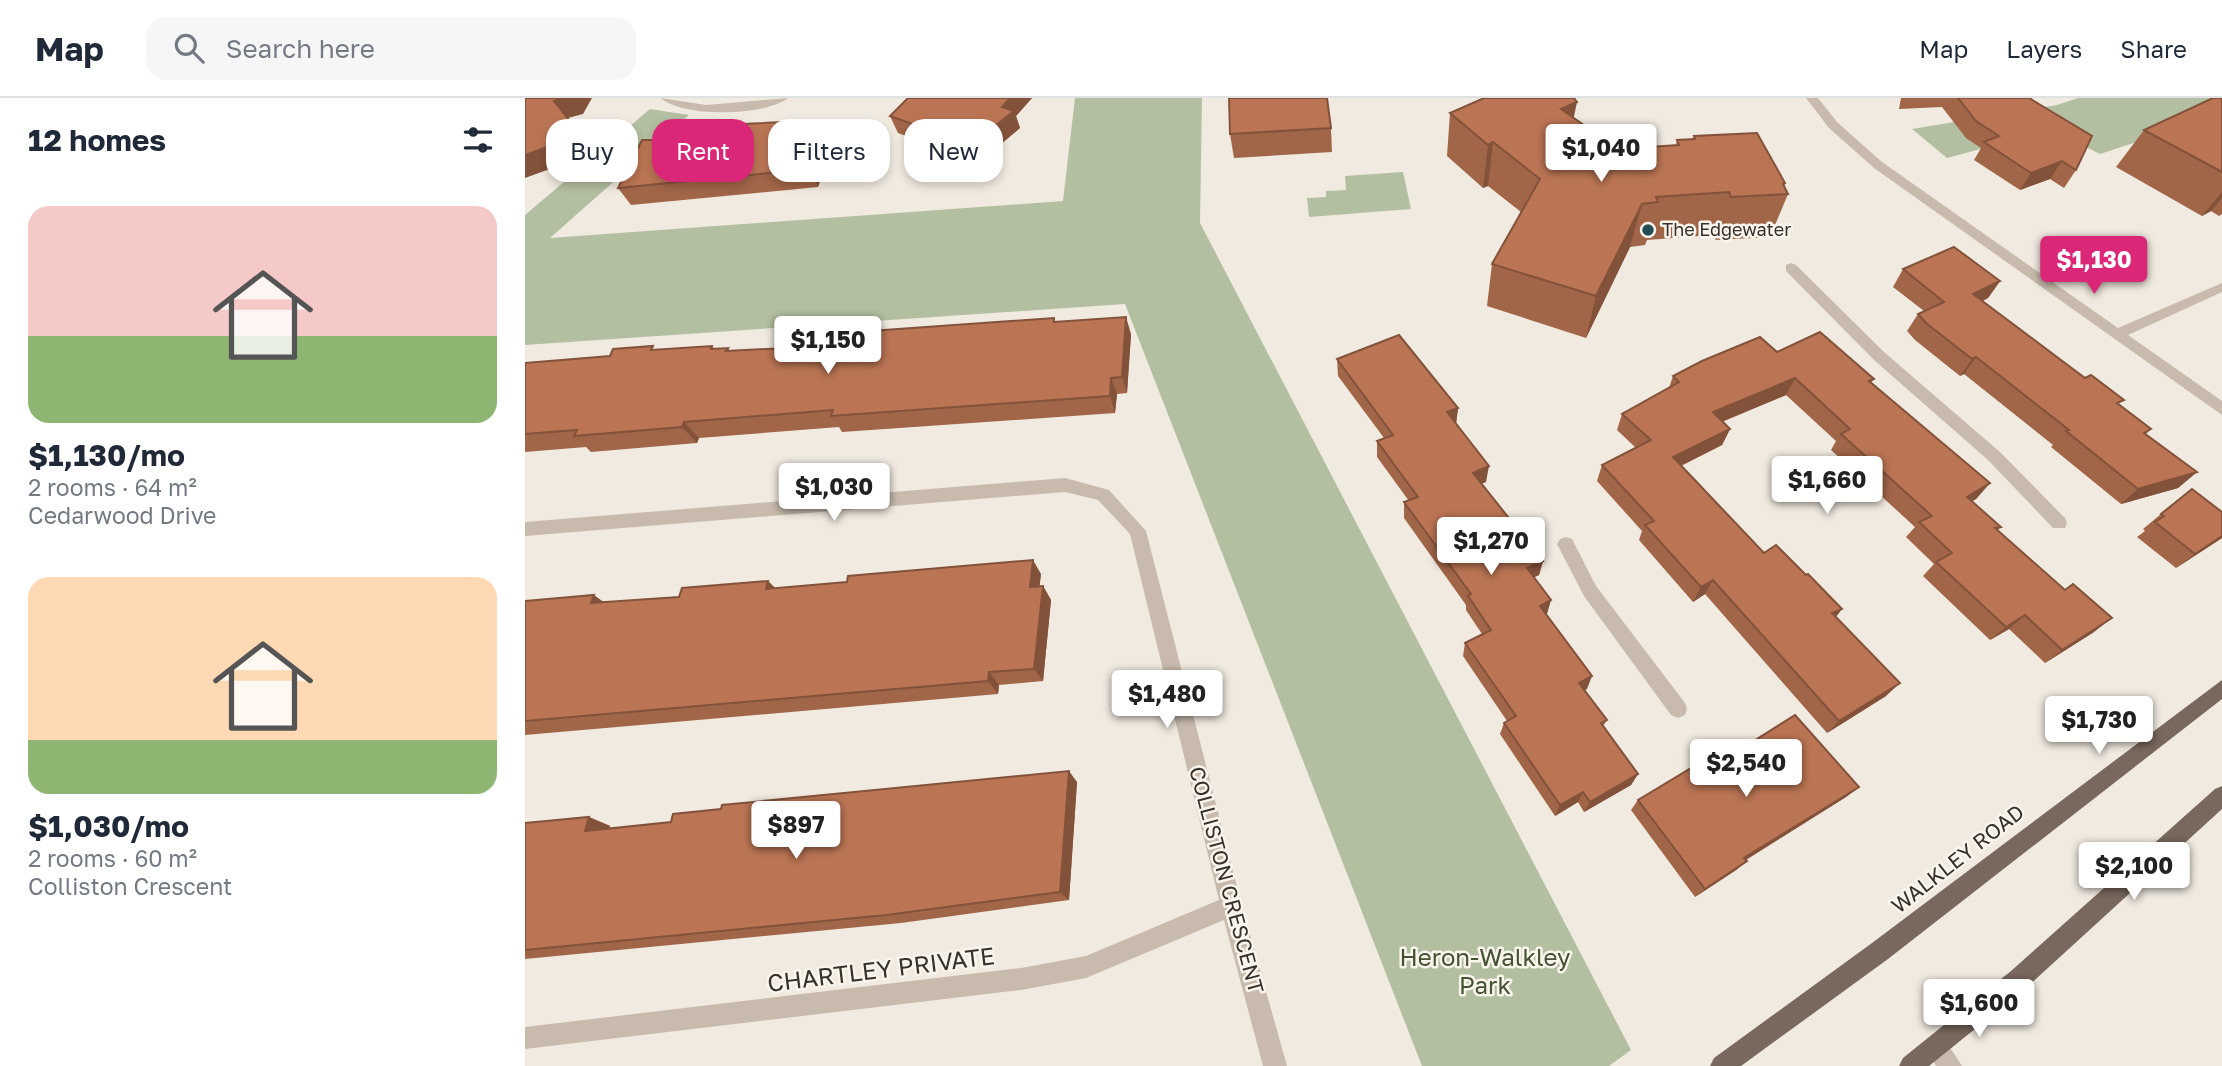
<!DOCTYPE html>
<meta charset="utf-8">
<style>
:root{--surface:#fff;--page:#f6f6f7;--text:#1f2937;--muted:#747a83;--line:#e0e1e3;--accent:#db2777}
body{margin:0;font-family:"Golos Text",sans-serif;background:var(--page);color:var(--text);height:100vh;display:flex;flex-direction:column;font-size:26px;white-space:nowrap}
*{box-sizing:border-box;margin:0}
p{font-size:23px;color:var(--muted)}
.icon{flex:none;width:38px;height:38px;fill:none;stroke:currentColor;stroke-width:2;stroke-linecap:round;stroke-linejoin:round}
.map{position:relative;flex:1;overflow:hidden}
.panel{display:flex;flex-direction:column;background:var(--surface);width:525px}
.panel>*{flex:none}
.guide{position:absolute;left:21px;top:21px;width:665px;height:63px;display:flex;gap:14px}
.price{position:absolute;translate:-50% -60px;padding:0 16px;border-radius:7px;background:#fff;color:#222;font-size:23px;line-height:46px;filter:drop-shadow(0 2px 4px #0008)}
.price::after{content:'';position:absolute;left:50%;top:42px;width:21px;height:16px;margin-left:-10px;background:inherit;clip-path:polygon(0 0,100% 0,50% 100%)}
.price.current{background:var(--accent);color:#fff}
ul{padding:0;list-style:none}
li{display:grid;align-content:center;gap:14px;height:371px;padding:0 28px}
li span{display:grid;place-items:center;height:217px;border-radius:21px;color:#555}
li>.icon{margin-inline-start:auto}
span .icon{width:126px;height:126px;fill:#fffc;stroke-width:1}
li b{font-size:30px}
h2{display:flex;justify-content:space-between;align-items:center;height:84px;padding:0 28px;font-size:30px}
.pill{padding:0 24px;border-radius:21px;background:var(--surface);box-shadow:0 4px 10px #0003;font-size:24px;line-height:63px}
.pill.current{background:var(--accent);color:#fff}
header{display:flex;align-items:center;gap:42px;box-sizing:border-box;height:98px;padding:0 35px;background:var(--surface);border-bottom:2px solid var(--line)}
header strong{font-size:33px}
nav{display:flex;gap:38px;margin-inline-start:auto;font-size:24px}
.search{width:490px;height:63px;background:var(--page);display:flex;align-items:center;gap:18px;box-sizing:border-box;padding:0 24px;border-radius:21px;color:var(--muted);font-size:26px}
main{display:flex;flex:1;min-height:0}
.map>svg:first-child{display:block}
</style>
<header>
<strong>Map</strong>
<div class="search"><svg class="icon" aria-label="search" viewBox="0 0 24 24"><circle cx="10" cy="10" r="6"/><path d="M15 15l6 6"/></svg>Search here</div>
<nav><a>Map</a><a>Layers</a><a>Share</a></nav>
</header>
<main>
<section class="panel">
<h2>12 homes<svg class="icon" aria-label="filters" viewBox="0 0 24 24"><path d="M4 7h16M4 17h16"/><circle cx="9" cy="7" r="2"/><circle cx="15" cy="17" r="2"/></svg></h2>
<ul>
<li><span style="background:linear-gradient(#f6c9c9 60%,#8fb573 0)"><svg class="icon" aria-label="home" viewBox="0 0 24 24"><path d="M3 11l9-7 9 7M6 9v11h12V9"/></svg></span><div><b>$1,130/mo</b><p>2 rooms · 64 m²</p><p>Cedarwood Drive</p></div></li>
<li><span style="background:linear-gradient(#ffd9b3 75%,#8fb573 0)"><svg class="icon" aria-label="home" viewBox="0 0 24 24"><path d="M3 11l9-7 9 7M6 9v11h12V9"/></svg></span><div><b>$1,030/mo</b><p>2 rooms · 60 m²</p><p>Colliston Crescent</p></div></li>
</ul>
</section>
<div class="map">
<svg width="1697" height="968" viewBox="0 0 1697 968">
<rect width="100%" height="100%" fill="#f1eae0"/>
<g fill="#b3bfa1">
<path d="M550,0H677L675,125L1106,952L1084,968H897L600,206L0,247V117L125,11L164,17L25,140L538,103Z"/>
<path d="M1553,0H1697V16L1575,56L1527,32L1422,60L1387,31L1532,7Z"/>
<path d="M878,74L886,111L784,119L782,100L801,99V93L821,92L820,78Z"/>
</g>
<g fill="none" stroke-linecap="round" stroke-linejoin="round">
<g fill="#c8bbad" fill-rule="evenodd">
<path d="M136,0L181,7L263,0C241,18 157,20 136,0Z"/>
<path d="M1281,0H1293L1312,24L1357,64L1593,230L1697,185V194L1603,237L1697,303V317L1349,70L1304,30Z"/>
<path d="M1266,165L1271,167L1359,254L1475,354L1540,420L1542,425L1540,430H1528L1463,362L1349,262L1261,173V167Z"/>
<path d="M540,380L584,392L621,433L717,808L762,968H738L699,822L561,880L496,892L0,951V929L496,870L561,858L694,802L605,436L573,402L540,394L0,438V424Z"/>
<path d="M1041,439L1047,441L1071,488L1160,605L1162,611L1160,617L1153,620L1146,617L1059,498L1032,446L1035,441Z"/>
<path d="M1411,937L1419,940L1437,968H1411L1400,948L1403,940Z"/>
</g>
<g fill="#78685d" fill-rule="evenodd">
<path d="M1697,582V601L1363,861L1216,968H1185L1189,960L1347,845Z"/>
<path d="M1697,688V711L1502,889L1404,968H1374L1378,960L1486,873L1690,691Z"/>
</g>
</g>
<g fill="#a16548">
<path d="M383,0H507L491,18L495,30L453,65L373,35L365,18Z"/>
<path d="M1376,0H1504L1551,72L1539,90L1525,81L1495,92L1449,62L1456,50L1441,40L1417,9L1374,11Z"/>
<path d="M1697,0V116L1694,118L1686,113L1677,118L1591,69L1619,32Z"/>
<path d="M925,15L1049,20L1093,51L1151,47L1152,42L1167,41L1169,38L1260,85L1259,88L1263,96L1245,139L1191,142L1188,137L1122,142L1120,147L1105,149L1061,240L962,208L967,166L996,114L963,88L958,90L922,58Z"/>
<path d="M806,30L807,54L709,60L705,36Z"/>
<path d="M310,39L293,89L106,107L93,90Z"/>
<path d="M1378,171L1475,183L1463,200L1458,203L1626,331L1621,336L1672,374L1653,390L1596,406L1526,349L1528,347L1439,276L1435,278L1390,242L1382,233L1393,216L1399,213L1368,189Z"/>
<path d="M530,224L606,236L602,295L592,296L590,315L317,334L314,329L174,340L172,345L66,354L61,349L0,354V265L85,258L187,248L189,251L203,250L205,253L325,246Z"/>
<path d="M1252,254L1349,281L1346,285L1465,385L1451,401L1447,403L1476,429L1472,433L1569,534L1520,565L1484,531L1465,542L1398,478L1409,466L1381,439L1390,429L1306,352L1311,343L1261,297L1197,324L1205,331L1197,347L1156,368L1239,455L1281,477L1317,511L1311,519L1361,598L1302,635L1180,496L1168,504L1114,442L1117,433L1072,383L1077,367L1111,350L1092,332L1097,316L1144,290L1148,278Z"/>
<path d="M812,261L933,310L931,326L961,384L957,385L1018,463L1014,477L1009,479L1026,502L1021,516L1062,591L1059,592L1082,622L1078,628L1113,676L1106,687L1059,714L1053,704L1030,718L975,636L979,625L982,623L938,558L940,545L957,536L941,512V507L879,420V404L884,403L852,359V343L859,340L813,278Z"/>
<path d="M1697,414V440L1651,470L1612,439L1620,433L1618,431L1636,416Z"/>
<path d="M516,476L514,488H518L526,502L518,583L474,587L473,596L0,637V503L79,504L154,499L243,483L250,490Z"/>
<path d="M1197,663L1334,689L1321,699L1221,762L1211,772L1170,799L1106,712L1113,702Z"/>
<path d="M552,684L544,802L376,825L0,861V725L64,719L85,728V730Z"/>
</g>
<g fill="#83523b">
<path d="M38,0H67L58,16L43,20L29,3Z"/>
<path d="M485,0H507L491,18L495,30L453,65L446,47Z"/>
<path d="M1052,4L1043,47L1036,11Z"/>
<path d="M301,22L310,39L293,89L284,71Z"/>
<path d="M56,37L69,55L0,80V57Z"/>
<path d="M968,44L963,88L958,90L963,47Z"/>
<path d="M1537,63L1525,81L1495,92L1506,75Z"/>
<path d="M1697,94V100L1686,113L1677,118Z"/>
<path d="M1117,106L1105,149L1061,240L1071,198Z"/>
<path d="M1475,183L1463,200L1437,213L1448,196Z"/>
<path d="M601,219L606,236L602,295L597,279Z"/>
<path d="M1451,259L1439,276L1435,278L1447,261Z"/>
<path d="M586,280L592,296L590,315L585,298Z"/>
<path d="M1270,280L1261,297L1181,330L1188,314Z"/>
<path d="M933,310L931,326L922,314Z"/>
<path d="M159,324L174,340L172,345L157,329Z"/>
<path d="M1205,331L1197,347L1141,375L1148,359Z"/>
<path d="M964,368L961,384L946,390L948,375Z"/>
<path d="M1672,374L1653,390L1596,406L1613,391Z"/>
<path d="M1465,385L1451,401L1429,414L1442,399Z"/>
<path d="M1697,438V440L1651,470L1670,456Z"/>
<path d="M508,462L516,476L513,503L505,489Z"/>
<path d="M1018,463L1014,477L999,484L1002,470Z"/>
<path d="M1188,482L1180,496L1168,504L1176,489Z"/>
<path d="M243,483L257,497L241,491Z"/>
<path d="M518,488L526,502L518,583L509,571Z"/>
<path d="M69,497L88,511L66,505Z"/>
<path d="M1026,502L1022,516L1011,522L1015,508Z"/>
<path d="M1317,511L1306,524L1307,515Z"/>
<path d="M1500,517L1484,531L1465,542L1481,529Z"/>
<path d="M1587,520L1569,534L1520,565L1537,552Z"/>
<path d="M464,574L474,587L473,596L463,583Z"/>
<path d="M1067,578L1062,591L1049,597L1054,585Z"/>
<path d="M1375,585L1361,598L1302,635L1314,623Z"/>
<path d="M544,673L552,684L544,802L535,794Z"/>
<path d="M1113,676L1106,687L1059,714L1065,704Z"/>
<path d="M1334,689L1321,699L1209,769L1219,760Z"/>
<path d="M1058,694L1053,704L1030,718L1035,707Z"/>
<path d="M64,719L85,728L81,742L60,733Z"/>
<path d="M1222,763L1211,772L1170,799L1180,791Z"/>
</g>
<g fill="#bb7554" stroke="#83523b" stroke-width="2">
<path d="M0,0H38L29,3L56,37L0,57Z"/>
<path d="M383,0H485L477,9L489,13L446,47L365,18Z"/>
<path d="M704,0H802L806,30L705,36Z"/>
<path d="M959,0H1049L1052,4L1036,11L1093,51L1154,47L1152,42L1170,41L1169,38L1232,35L1260,85L1258,86L1263,96L1206,99L1204,94L1131,99L1133,104L1117,106L1071,198L967,166L1015,81L968,44L963,47L925,15Z"/>
<path d="M1433,0H1504L1567,38L1551,72L1537,63L1506,75L1459,44L1474,38L1451,23Z"/>
<path d="M1688,0H1697V74L1619,32Z"/>
<path d="M301,22L284,71L93,90L117,42H128L134,30Z"/>
<path d="M1429,149L1475,183L1448,196L1560,280L1566,277L1599,302L1592,305L1626,331L1619,335L1672,374L1613,391L1541,333L1544,332L1451,259L1447,261L1401,225L1393,216L1419,204L1378,171Z"/>
<path d="M601,219L597,279L586,280L585,298L306,318L308,312L159,324L157,329L49,338L52,332L0,336V265L85,258L88,251L128,248L126,252L187,248L186,251L203,250L201,253L301,248L325,246L331,234L529,220V224Z"/>
<path d="M1295,234L1349,281L1344,283L1465,385L1442,399L1476,429L1470,430L1540,492L1548,486L1587,520L1537,552L1500,517L1481,529L1411,464L1427,455L1394,424L1407,418L1316,336L1325,331L1270,280L1188,314L1205,331L1148,359L1239,455L1251,447L1281,477L1283,476L1317,511L1307,515L1375,585L1314,623L1188,482L1176,489L1120,427L1129,423L1077,367L1126,342L1097,316L1154,284L1148,278L1177,263L1235,239L1252,254Z"/>
<path d="M874,237L933,310L922,314L964,368L948,375L1018,463L1002,470L1026,502L1015,508L1067,578L1054,585L1082,622L1076,625L1113,676L1065,704L1058,694L1035,707L979,625L991,618L940,545L966,532L943,498L946,496L879,404L893,399L852,343L868,337L812,261Z"/>
<path d="M1667,391L1697,414V438L1670,456L1630,424L1639,418L1636,416Z"/>
<path d="M508,462L505,489L518,488L509,571L464,574L463,583L0,623V503L69,497L66,505L154,499L157,490L243,483L241,491L322,484L323,478Z"/>
<path d="M1270,617L1334,689L1219,760L1222,763L1180,791L1113,702L1191,655L1197,663Z"/>
<path d="M544,673L535,794L361,817L0,852V725L64,719L60,733L146,724L148,716L196,711L197,707Z"/>
</g>
<circle fill="#244e55" stroke="#f9f4ec" stroke-width="2.5" cx="1123" cy="132" r="7"/>
<g text-anchor="middle" stroke-width="5" stroke-linejoin="round" paint-order="stroke">
<g font-size="18" fill="#37302b" stroke="#f9f4ec" text-anchor="start">
<text x="1137" y="138">The Edgewater</text>
</g>
<g font-size="21" fill="#37302b" stroke="#f9f4ec">
<text transform="translate(1433 761) rotate(-38)" y="7">WALKLEY ROAD</text>
<text transform="translate(701 782) rotate(75)" y="7">COLLISTON CRESCENT</text>
</g>
<g font-size="24" fill="#445331" stroke="#f9f4ec">
<text x="960" y="868">Heron-Walkley<tspan x="960" dy="28">Park</tspan></text>
</g>
<g font-size="24" fill="#37302b" stroke="#f9f4ec">
<text transform="translate(356 872) rotate(-7)" y="8">CHARTLEY PRIVATE</text>
</g>
</g>
</svg>
<b class="price" style="left:1076px;top:86px">$1,040</b>
<b class="price current" style="left:1569px;top:198px">$1,130</b>
<b class="price" style="left:303px;top:278px">$1,150</b>
<b class="price" style="left:1302px;top:418px">$1,660</b>
<b class="price" style="left:309px;top:425px">$1,030</b>
<b class="price" style="left:966px;top:479px">$1,270</b>
<b class="price" style="left:642px;top:632px">$1,480</b>
<b class="price" style="left:1574px;top:658px">$1,730</b>
<b class="price" style="left:1221px;top:701px">$2,540</b>
<b class="price" style="left:271px;top:763px">$897</b>
<b class="price" style="left:1609px;top:804px">$2,100</b>
<b class="price" style="left:1454px;top:941px">$1,600</b>
<div class="guide">
<a class="pill">Buy</a>
<a class="pill current">Rent</a>
<a class="pill">Filters</a>
<a class="pill">New</a>
</div>
</div>
</main>
